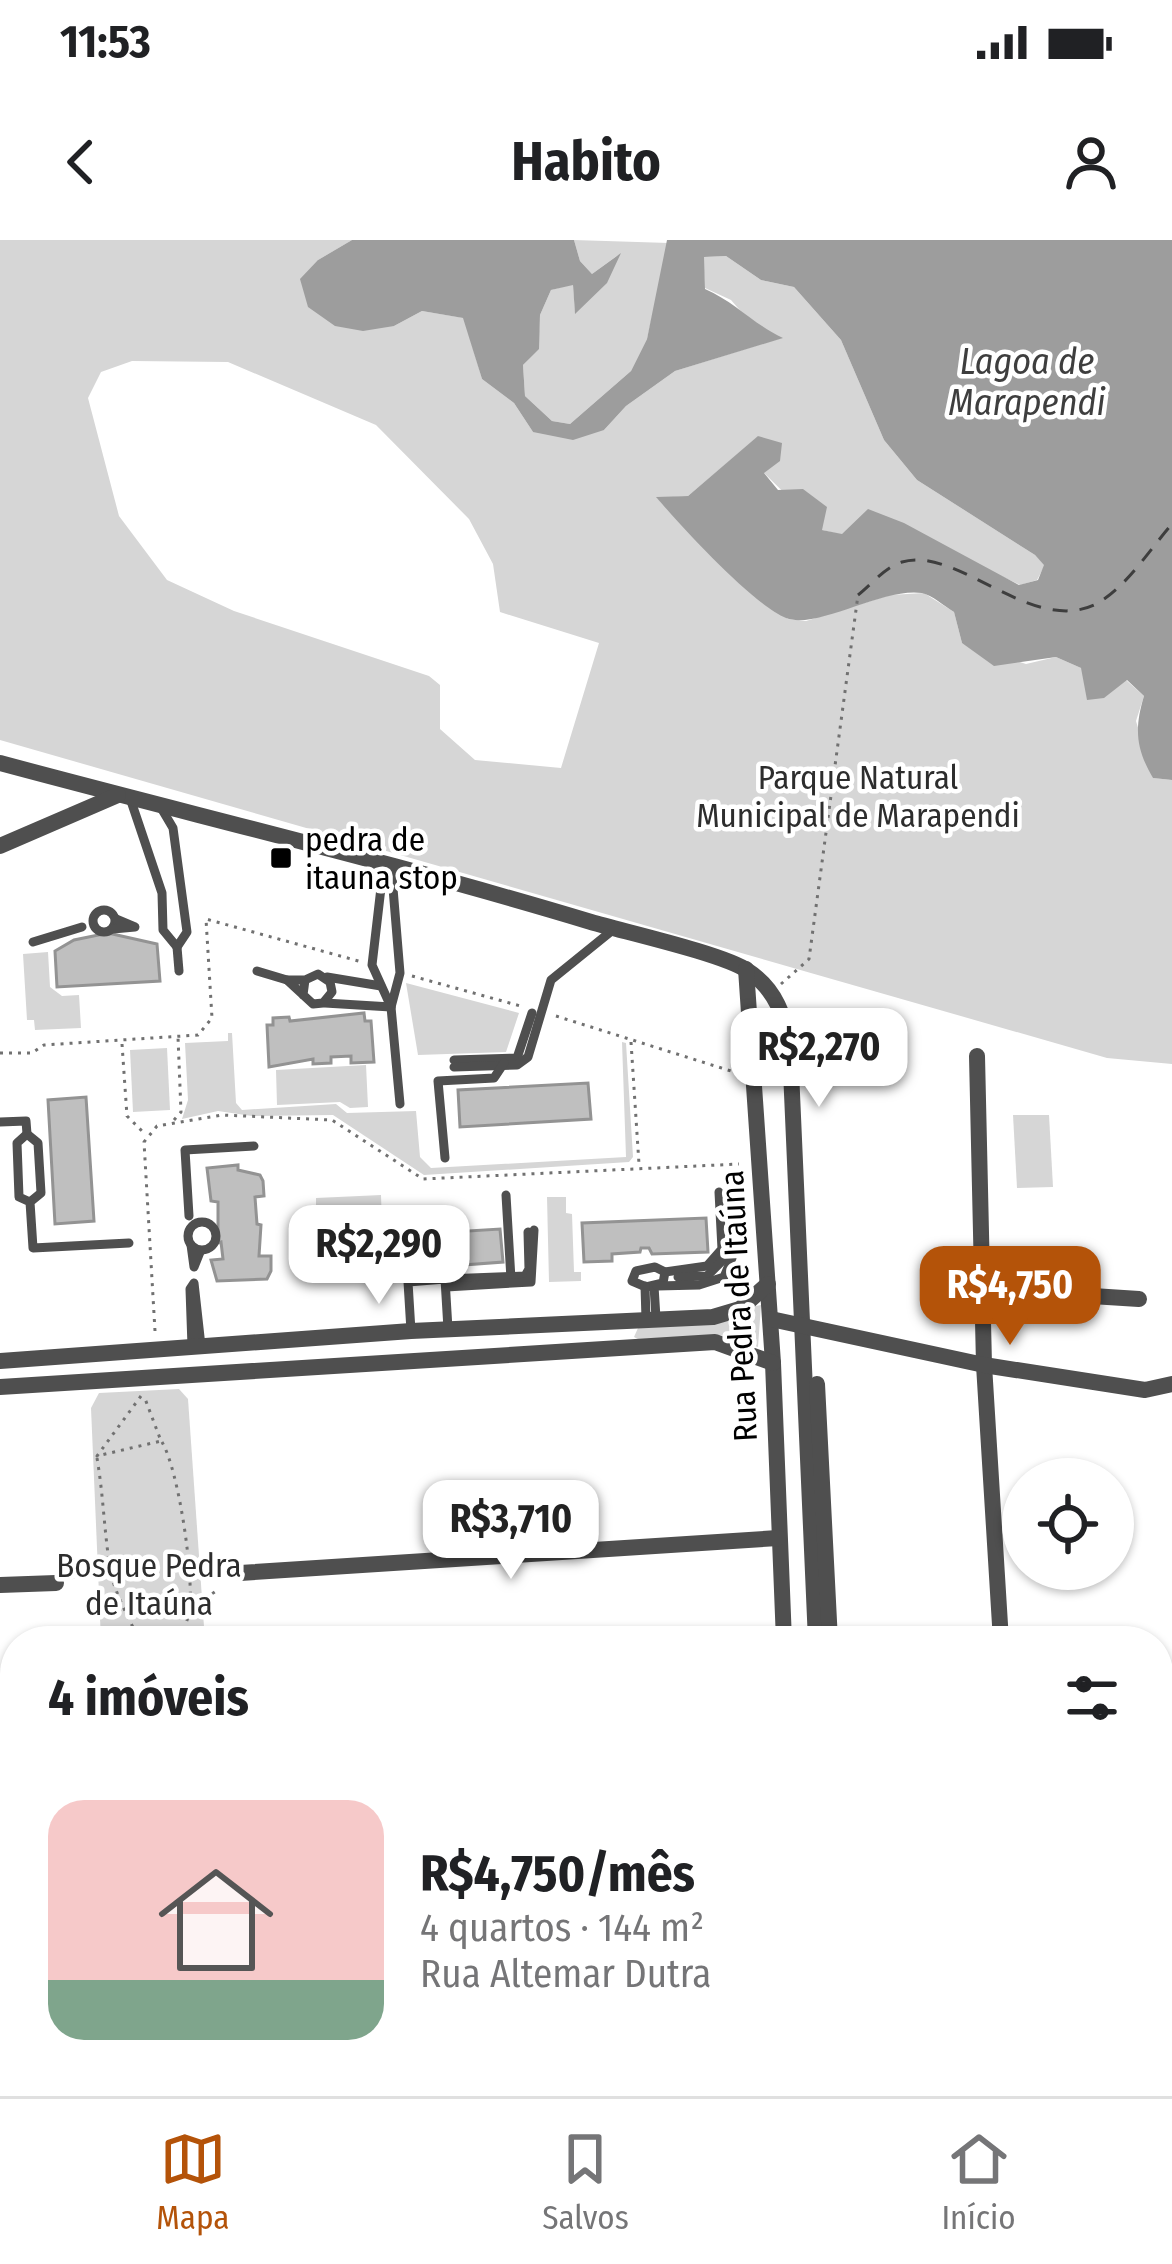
<!DOCTYPE html>
<html lang="pt">
<meta charset="utf-8">
<style>
:root{--surface:#fff;--page:#f2f2f2;--text:#202124;--muted:#757577;--line:#e0e0e0;--accent:#b45309}
body{margin:0;font-family:"Fira Sans Condensed",sans-serif;background:var(--page);color:var(--text);height:100vh;display:flex;flex-direction:column;font-size:45px;white-space:nowrap}
*{box-sizing:border-box;margin:0}
p{font-size:39px;color:var(--muted)}
.icon{flex:none;width:66px;height:66px;fill:none;stroke:currentColor;stroke-width:2;stroke-linecap:round;stroke-linejoin:round}
.map{position:relative;flex:1;overflow:hidden}
.sheet{position:absolute;left:0px;top:1386px;width:1173px;height:471px;display:flex;flex-direction:column;background:var(--surface);border-radius:48px 48px 0 0;box-shadow:0 3px 9px #0004}
.sheet>*{flex:none}
.fabs{position:absolute;left:1002px;top:1218px;display:grid;gap:24px}
.fabs a{display:grid;place-items:center;width:132px;height:132px;border-radius:50%;background:var(--surface);box-shadow:0 3px 9px #0004;font-size:60px}
.price{position:absolute;translate:-50% -102px;padding:0 27px;border-radius:24px;background:#fff;color:#222;font-size:39px;line-height:78px;filter:drop-shadow(0 3px 6px #0008)}
.price::after{content:'';position:absolute;left:50%;top:72px;width:36px;height:27px;margin-left:-18px;background:inherit;clip-path:polygon(0 0,100% 0,50% 100%)}
.price.active{background:var(--accent);color:#fff}
ul{padding:0;list-style:none}
li{display:flex;align-items:center;gap:36px;height:300px;padding:0 48px}
li+li{border-top:3px solid var(--line)}
li span{display:grid;place-items:center;flex:none;width:336px;height:240px;border-radius:36px;color:#555}
li>.icon{margin-inline-start:auto}
span .icon{width:144px;height:144px;fill:#fffc;stroke-width:1}
li b{font-size:51px}
h2{display:flex;justify-content:space-between;align-items:center;height:144px;padding:0 48px;font-size:51px}
.status{display:flex;justify-content:space-between;align-items:center;height:84px;padding:0 60px;background:var(--surface);direction:ltr}
.status svg{height:33px;fill:currentColor}
header{display:flex;justify-content:space-between;align-items:center;height:156px;padding:0 48px;background:var(--surface);font-size:54px;font-weight:700}
.tab-bar{display:flex;justify-content:space-around;align-items:center;height:168px;border-top:3px solid var(--line);background:var(--surface);font-size:33px;color:var(--muted)}
.tab-bar a{display:grid;justify-items:center;gap:6px}
.tab-bar .active{color:var(--accent)}
.map>svg:first-child{display:block}
</style>
<div class="status"><b>11:53</b><svg viewBox="0 0 49 12"><path d="M0 12V9h3v3zM5 12V6h3v6zM10 12V3h3v9zM15 12V0h3v12zM26 1h20v11H26zM47 4h2v5h-2z"/></svg></div>
<header><svg class="icon" aria-label="back" viewBox="0 0 24 24"><path d="M15 5l-7 7 7 7"/></svg>Habito<svg class="icon" aria-label="person" viewBox="0 0 24 24"><circle cx="12" cy="8" r="4"/><path d="M4 21q1-7 8-7t8 7"/></svg></header>
<div class="map">
<svg width="1172" height="1856" viewBox="0 0 1172 1856">
<rect width="100%" height="100%" fill="#fff"/>
<g fill="#d6d6d6" fill-rule="evenodd">
<path d="M0,0H352L318,20L394,86L422,71L464,78L482,139L514,163L533,192L604,190L626,166L675,131L781,98L751,83L731,60L705,48L703,17L726,16L761,40L794,47L841,100L884,200L917,240L1035,315L1045,325L1037,340L1020,345L986,329L822,290L763,232L759,196L688,256L657,258L747,349L788,379L806,381L890,355L924,353L954,372L962,403L1026,424L1056,417L1081,428L1104,457L1126,440L1144,456L1136,481L1153,538L1172,540V824L1107,818L0,500ZM132,121L228,122L376,185L469,279L493,324L500,372L599,403L561,528L475,520L440,489V445L429,436L234,371L167,340L119,276L88,158L101,132Z"/>
<path d="M574,0L669,3L647,99L631,131L570,184L552,181L525,156L523,125L538,109L540,75L551,50L573,44L575,72L618,15L592,34L580,21Z"/>
<path d="M48,712L50,747L62,756L79,755L81,788L35,790L34,780H27L23,714Z"/>
<path d="M406,743L519,773L506,812L418,815Z"/>
<path d="M228,793H232L236,863L242,870L336,864L347,873L416,871L420,917L431,928L626,917L622,802L626,803L633,917L629,922L424,935L333,875L252,876L218,871L182,879L188,860L185,803L228,801Z"/>
<path d="M167,808L170,870L133,872L130,810Z"/>
<path d="M366,825L368,867L350,868L340,862L277,865L276,830Z"/>
<path d="M1013,875H1049L1053,947L1017,948Z"/>
<path d="M381,955L382,987L311,990L309,971L316,970V958Z"/>
<path d="M547,957H566V973L572,974L574,1032H581V1041L549,1042Z"/>
<path d="M761,1065L758,1107L720,1095L640,1100L634,1097L638,1088Z"/>
<path d="M179,1149L188,1159L205,1401H101L91,1168L99,1153Z"/>
<path d="M0,1763H15V1842H23V1856H0Z"/>
<path d="M98,1842H228L229,1856H99Z"/>
</g>
<path fill="#9d9d9d" d="M352,0H574L580,21L592,34L621,13L607,43L575,74L573,45L551,50L540,75L539,109L523,125L525,156L552,181L570,184L631,131L647,99L667,0H1172V540L1153,538C1136,509 1134,489 1144,456L1127,440L1104,458L1087,460L1081,428L1056,417L994,426L962,403L954,372C944,366 932,355 922,353C883,347 817,390 786,378C751,363 683,288 656,257L688,256L758,196L782,203L780,221L764,233L778,250L803,249L827,267L822,290L842,294L868,269L904,283L1019,345L1038,340L1044,325L1035,315L917,240L884,200L841,100L794,47L761,40L726,16L704,17L705,49C735,62 753,84 783,98L675,131L626,166L604,190L573,200L533,192L514,163L482,139L463,78L422,71L394,86L363,91L335,86L308,67L300,39L318,20Z"/>
<g fill="none" stroke-linecap="round" stroke-linejoin="round">
<path stroke="#3e3e3e" stroke-width="3" stroke-dasharray="15 12" stroke-linecap="butt" d="M858,355C872,344 885,327 902,322C957,305 1032,396 1096,364C1126,348 1150,309 1172,284"/>
</g>
<g fill="#bfbfbf" stroke="#939393" stroke-width="3">
<path d="M108,693L157,704L160,741L57,747L55,711L74,700Z"/>
<path d="M364,773L365,781H371L374,822L351,823V816L331,817V823L313,824V819L269,827L267,785H273V778L289,777L290,781Z"/>
<path d="M588,843L591,879L460,887L458,850Z"/>
<path d="M86,857L94,981L55,984L48,860Z"/>
<path d="M238,925V930L260,935L263,941L264,956L255,957L257,984L261,985L259,1016H271V1031L267,1039L217,1041L211,1020L223,1019L221,1002L218,1003V962L211,961L207,928Z"/>
<path d="M706,978L708,1012L652,1014L649,1008H641L640,1012L612,1014V1021L584,1022L582,983Z"/>
<path d="M500,989L503,1022L356,1033L355,998Z"/>
</g>
<g fill="none" stroke-linecap="round" stroke-linejoin="round">
<g stroke="#717171" stroke-width="3" stroke-dasharray="3 6" stroke-linecap="butt">
<path d="M412,736L524,767"/>
<path d="M781,744L809,719L858,355"/>
<path d="M556,776L731,831"/>
<path d="M631,802L639,924"/>
<path d="M122,804L127,876L146,895"/>
<path d="M0,813H32L44,805L198,795L212,778L206,679L362,722"/>
<path d="M174,880L181,872L178,797"/>
<path d="M155,1091L144,902L157,886L222,875L332,880L423,939L739,924"/>
<path d="M141,1156L97,1216L161,1201L144,1156"/>
<path d="M162,1202C179,1231 195,1341 189,1373C187,1382 183,1391 180,1401"/>
<path d="M97,1218C103,1253 104,1287 109,1321C112,1351 128,1374 139,1401"/>
<path d="M71,1338L107,1324"/>
<path d="M190,1369L216,1351"/>
<path d="M213,1842L216,1856"/>
</g>
<g stroke="#4f4f4f" stroke-width="9">
<path d="M130,558L162,653L163,690L177,707L187,692L173,588L160,566"/>
<path d="M384,622L372,725L391,767"/>
<path d="M391,624L400,733L391,767L400,864"/>
<circle cx="104" cy="681" r="11"/>
<path d="M113,689L135,687L116,679"/>
<path d="M33,702L82,687"/>
<path d="M177,707L179,731"/>
<path d="M257,731L287,740"/>
<path d="M327,737L381,746"/>
<path d="M303,755L305,740L318,734L330,742L332,752L323,763L313,764L287,740H305"/>
<path d="M325,763L391,767"/>
<path d="M454,820L517,818L532,773"/>
<path d="M454,827L517,825L528,817L551,740L614,689"/>
<path d="M0,882L26,881L27,894"/>
<path d="M445,918L438,841L494,838L504,823"/>
<path d="M506,955L511,1039"/>
<path d="M30,962L41,953L38,903L27,894L17,903L19,957L30,962L33,1008L129,1003"/>
<path d="M189,976L185,910L254,906"/>
<circle cx="202" cy="996" r="14"/>
<path d="M191,1005L194,1027L200,1012"/>
<path d="M655,1027L665,1032L663,1043L646,1047L632,1041L636,1031Z"/>
<path d="M665,1032L707,1026L722,1009L719,952"/>
<path d="M678,1037L707,1036L724,1019"/>
<path d="M445,1039L525,1036L529,1029L528,992"/>
<path d="M645,1046L646,1079"/>
<path d="M654,1046L656,1078"/>
<path d="M657,1046L699,1045L724,1037L732,1018"/>
<path d="M446,1047L531,1042L534,990"/>
<path d="M411,1091L408,1042L445,1039L448,1089"/>
<path d="M192,1106L190,1049L194,1043L201,1106"/>
</g>
<g stroke="#4f4f4f" stroke-width="16">
<path d="M0,523C197,576 396,623 591,682C625,692 724,714 748,731C776,749 785,777 790,808L816,1401"/>
<path d="M0,606L118,555"/>
<path d="M746,729L773,1123L784,1401"/>
<path d="M977,816L984,1125L1001,1401"/>
<path d="M983,1049L1139,1059"/>
<path d="M771,1079L984,1125L1145,1150L1172,1144"/>
<path d="M0,1121L411,1091L713,1077L740,1069L768,1044"/>
<path d="M817,1144L830,1401"/>
<path d="M0,1147L715,1102L773,1123"/>
<path d="M240,1333L778,1298"/>
<path d="M0,1345L56,1343"/>
<path d="M0,1623L15,1622"/>
<path d="M836,1842V1856"/>
<path d="M853,1842L854,1856"/>
<path d="M1027,1842L1028,1856"/>
<path d="M738,1856L808,1852"/>
</g>
</g>
<rect fill="#000" stroke="#fff" stroke-width="4.5" x="269" y="606" width="24" height="24" rx="6"/>
<g text-anchor="middle" stroke-width="9" stroke-linejoin="round" paint-order="stroke">
<g font-size="33" fill="#2d2d2d" stroke="#fff">
<text x="858" y="549">Parque Natural<tspan x="858" dy="38">Municipal de Marapendi</tspan></text>
<text x="149" y="1337">Bosque Pedra<tspan x="149" dy="38">de Itaúna</tspan></text>
</g>
<g font-size="33" fill="#000" stroke="#fff" text-anchor="start">
<text x="305" y="611">pedra de<tspan x="305" dy="38">itauna stop</tspan></text>
</g>
<g font-size="33" fill="#000" stroke="#fff">
<text transform="translate(738 1066) rotate(-93)" y="12">Rua Pedra de Itaúna</text>
</g>
<g font-size="36" font-style="italic" fill="#3e3e3e" stroke="#fff">
<text x="1027" y="134">Lagoa de<tspan x="1027" dy="41">Marapendi</tspan></text>
</g>
</g>
</svg>
<div class="fabs">
<a><svg class="icon" aria-label="locate" viewBox="0 0 24 24"><circle cx="12" cy="12" r="6"/><path d="M12 2v4M12 18v4M2 12h4M18 12h4"/></svg></a>
</div>
<b class="price" style="left:819px;top:870px">R$2,270</b>
<b class="price" style="left:379px;top:1067px">R$2,290</b>
<b class="price active" style="left:1010px;top:1108px">R$4,750</b>
<b class="price" style="left:511px;top:1342px">R$3,710</b>
<section class="sheet">
<h2>4 imóveis<svg class="icon" aria-label="filters" viewBox="0 0 24 24"><path d="M4 7h16M4 17h16"/><circle cx="9" cy="7" r="2"/><circle cx="15" cy="17" r="2"/></svg></h2>
<ul>
<li><span style="background:linear-gradient(#f6c9c9 75%,#7fa58c 0)"><svg class="icon" aria-label="home" viewBox="0 0 24 24"><path d="M3 11l9-7 9 7M6 9v11h12V9"/></svg></span><div><b>R$4,750/mês</b><p>4 quartos · 144 m²</p><p>Rua Altemar Dutra</p></div></li>
</ul>
</section>
</div>
<nav class="tab-bar">
<a class="active"><svg class="icon" aria-label="map" viewBox="0 0 24 24"><path d="M3 6l6-2 6 2 6-2v14l-6 2-6-2-6 2zM9 4v14M15 6v14"/></svg>Mapa</a>
<a><svg class="icon" aria-label="saved" viewBox="0 0 24 24"><path d="M7 4h10v16l-5-4-5 4z"/></svg>Salvos</a>
<a><svg class="icon" aria-label="home" viewBox="0 0 24 24"><path d="M3 11l9-7 9 7M6 9v11h12V9"/></svg>Início</a>
</nav>
